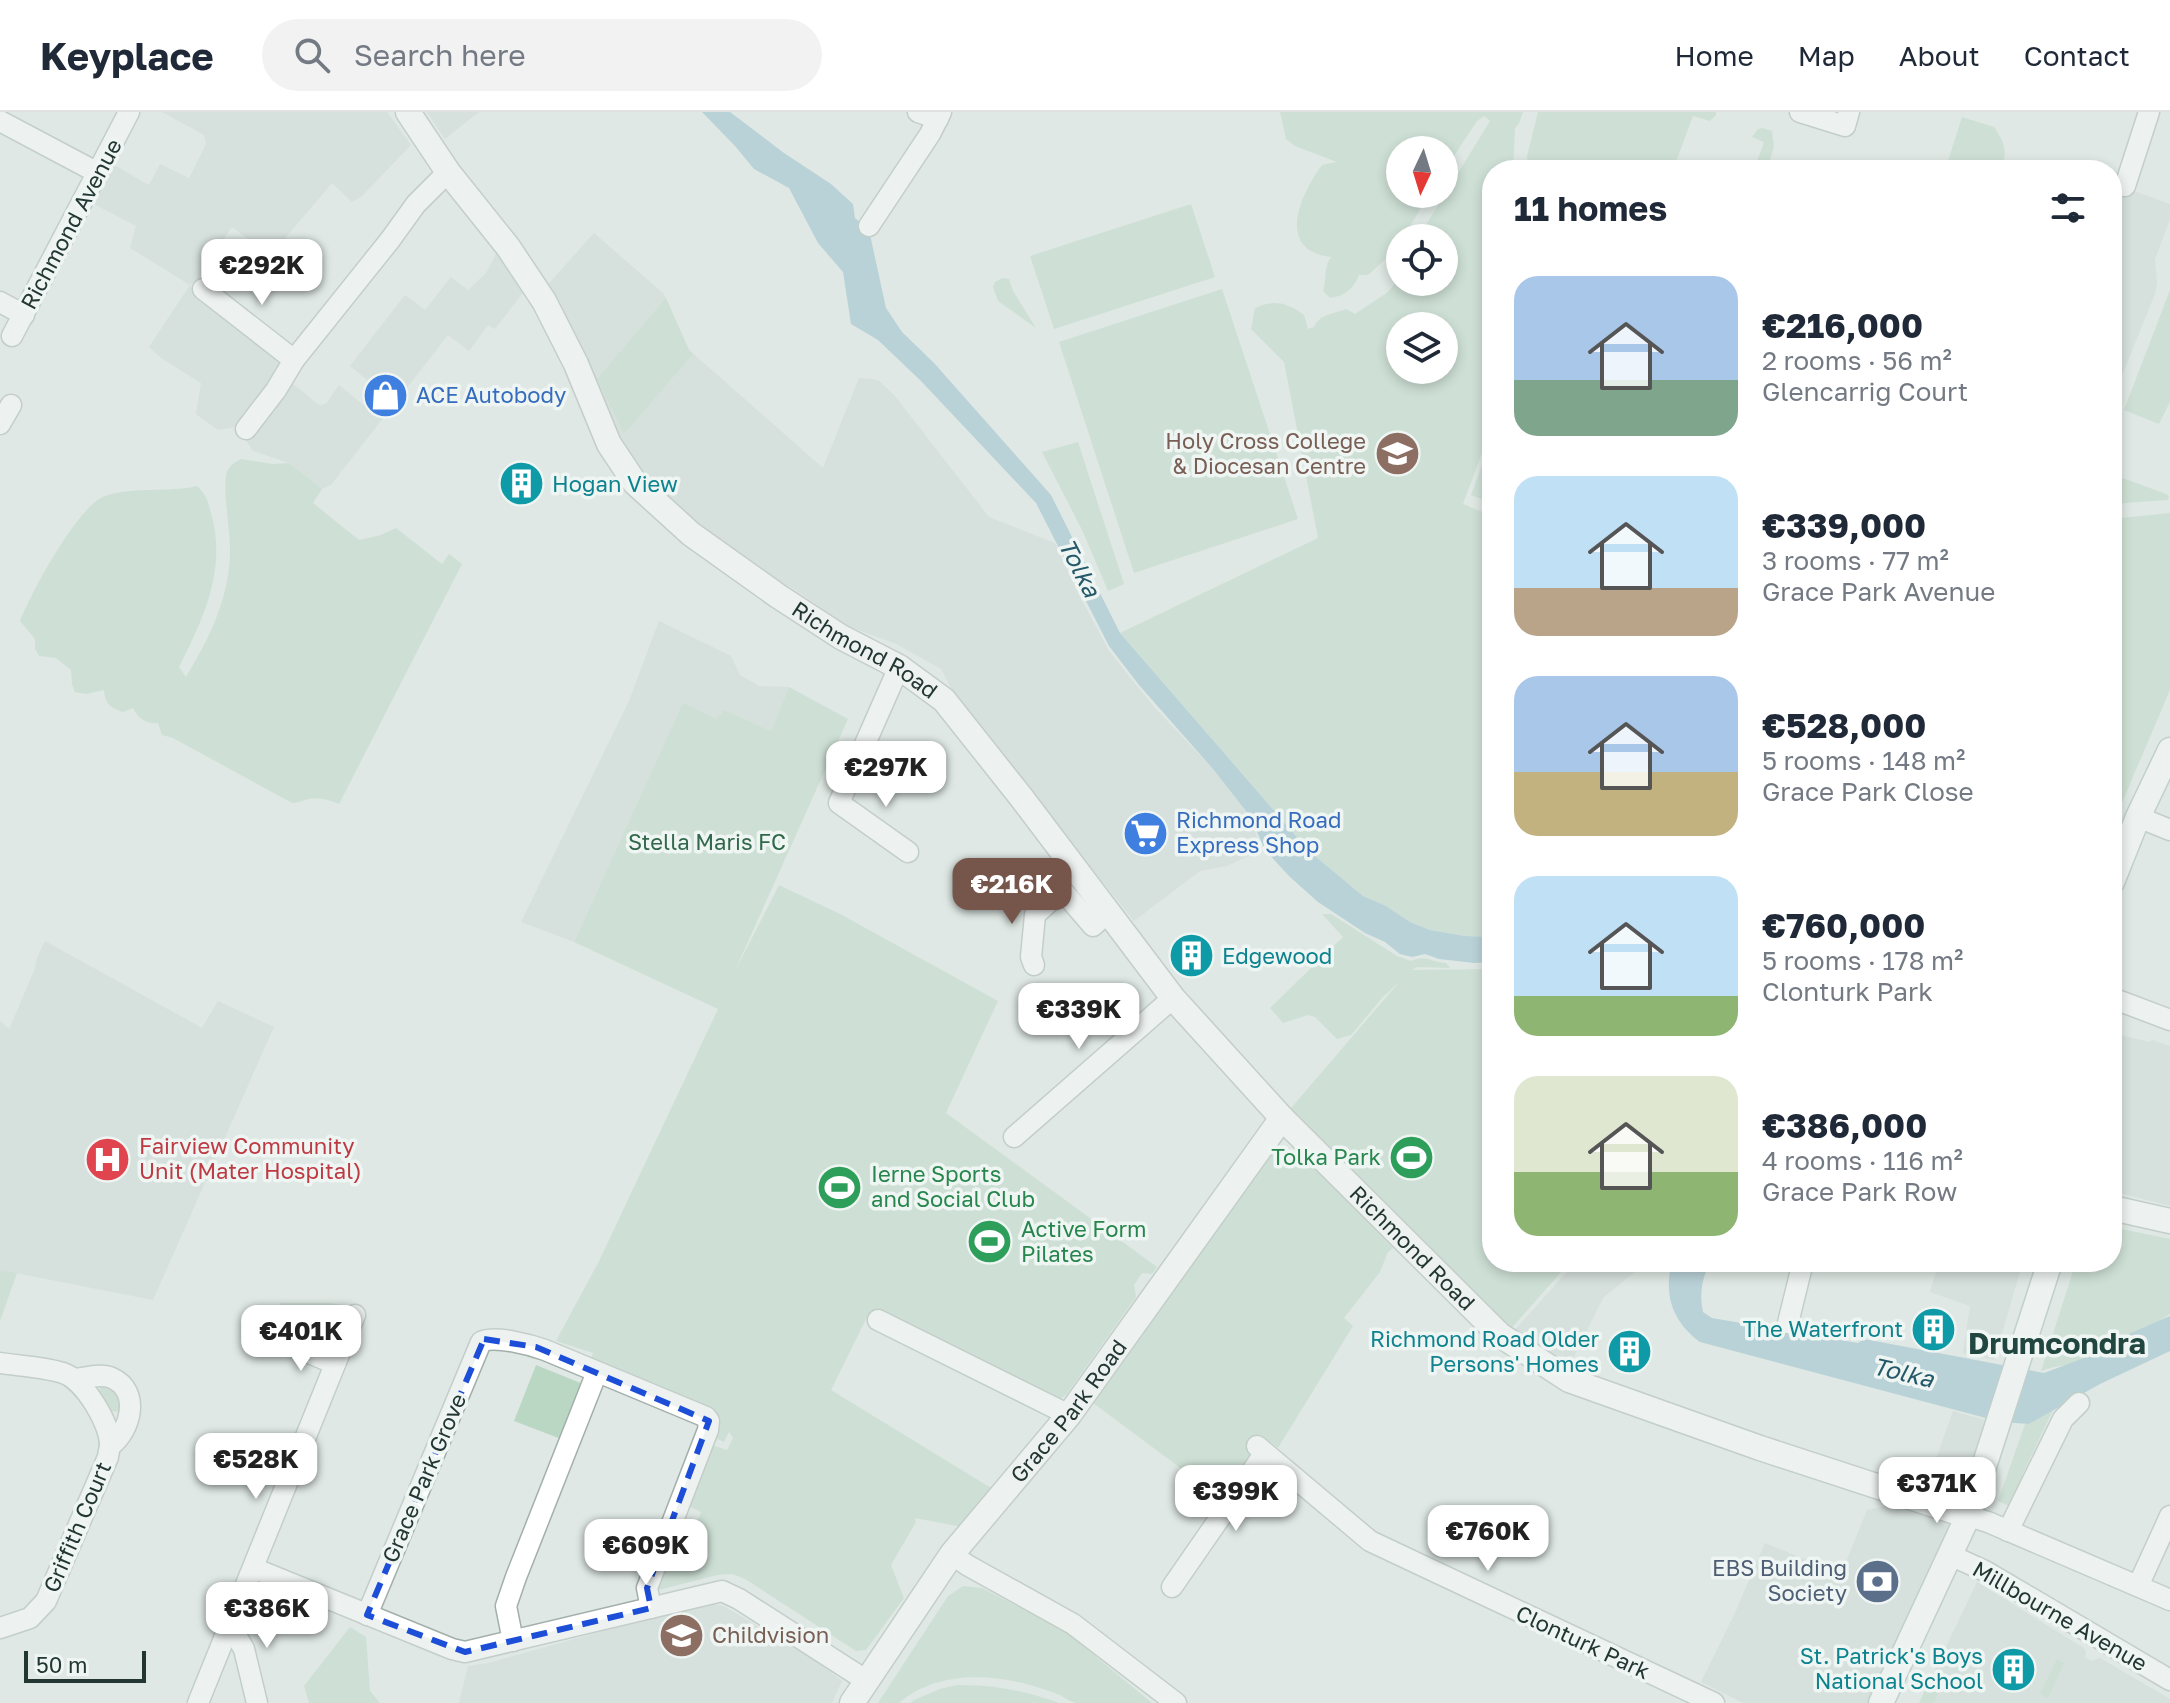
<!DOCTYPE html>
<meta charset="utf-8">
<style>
:root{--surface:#fff;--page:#f2f2f3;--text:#1f2937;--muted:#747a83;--line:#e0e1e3;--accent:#76564b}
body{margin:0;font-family:"Golos Text",sans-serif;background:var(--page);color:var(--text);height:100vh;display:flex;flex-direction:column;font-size:30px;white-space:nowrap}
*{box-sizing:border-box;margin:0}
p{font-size:26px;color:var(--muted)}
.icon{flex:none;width:44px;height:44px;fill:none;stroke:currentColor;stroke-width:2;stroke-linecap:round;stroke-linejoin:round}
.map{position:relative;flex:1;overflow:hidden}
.drawer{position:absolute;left:1482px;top:48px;width:640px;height:1112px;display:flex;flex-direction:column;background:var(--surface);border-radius:32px;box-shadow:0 4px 12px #0003}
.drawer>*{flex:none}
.needle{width:52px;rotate:184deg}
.fabs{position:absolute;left:1386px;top:24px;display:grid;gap:16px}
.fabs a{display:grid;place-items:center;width:72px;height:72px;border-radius:50%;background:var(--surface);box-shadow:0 4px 12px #0003;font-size:40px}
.scale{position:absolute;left:24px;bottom:20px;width:122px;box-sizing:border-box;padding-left:8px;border:4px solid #223632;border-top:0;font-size:22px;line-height:28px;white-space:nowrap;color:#223632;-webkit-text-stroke:6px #eef5f2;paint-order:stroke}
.price{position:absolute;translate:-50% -68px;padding:0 18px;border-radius:16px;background:#fff;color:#222;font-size:26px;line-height:52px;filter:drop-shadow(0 2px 4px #0008)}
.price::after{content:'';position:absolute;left:50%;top:48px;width:24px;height:18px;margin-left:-12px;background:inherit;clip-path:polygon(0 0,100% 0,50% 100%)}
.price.selected{background:var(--accent);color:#fff}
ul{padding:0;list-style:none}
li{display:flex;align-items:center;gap:24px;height:200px;padding:0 32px}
li span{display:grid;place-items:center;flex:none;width:224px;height:160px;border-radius:24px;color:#555}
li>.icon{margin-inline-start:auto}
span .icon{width:96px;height:96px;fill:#fffc;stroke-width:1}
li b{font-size:34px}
h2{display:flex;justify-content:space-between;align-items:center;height:96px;padding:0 32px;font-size:34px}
header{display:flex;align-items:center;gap:48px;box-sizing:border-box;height:112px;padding:0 40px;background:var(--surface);border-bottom:2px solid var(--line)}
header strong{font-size:38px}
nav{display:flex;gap:44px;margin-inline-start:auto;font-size:28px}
.search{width:560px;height:72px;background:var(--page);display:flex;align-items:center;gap:20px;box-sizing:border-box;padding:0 28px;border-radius:44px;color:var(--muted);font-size:30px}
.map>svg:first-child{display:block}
</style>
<header>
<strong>Keyplace</strong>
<div class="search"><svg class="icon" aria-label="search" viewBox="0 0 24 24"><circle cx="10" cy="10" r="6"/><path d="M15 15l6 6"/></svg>Search here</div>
<nav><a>Home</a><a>Map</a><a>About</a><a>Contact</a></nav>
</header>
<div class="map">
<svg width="2170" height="1591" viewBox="0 0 2170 1591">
<rect width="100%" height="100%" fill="#dfe8e4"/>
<g fill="#cdd7d3">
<path d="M162,0H387L411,33L362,84L352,90L332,71L281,131L271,139L263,138L232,115L207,150L199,168L190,173L289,253L292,271L319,293L326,292L339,273L363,293L377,276L350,254L405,183L425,198L451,165L468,178L486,161L497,140L525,178L495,217L488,213L469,239L448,223L331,373L322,377L289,351L253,339L245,327L242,314L218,318L196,302L201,271L161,246L149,235L190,173L130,136L136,114L94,92L114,53L149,73L160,52L189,66L206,32L204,23Z"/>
<path d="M427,0H479L445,27Z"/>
<path d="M2112,71L2170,92V107L2155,147L2157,171L2155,182L2112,288Z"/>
<path d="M594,121L664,182L689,238L823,356L859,266L872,267L879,269L894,283L989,405L1055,431L1077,479L1109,539L1154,595L1213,657L1250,704L1261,738L1227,754L1200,759L1134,809L957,587L941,557L896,532L848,514L794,477L742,449L636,361L543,178Z"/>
<path d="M659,509L731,544L740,563L759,574L789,575L771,619L724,598L716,607L683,592L574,830L521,810L629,589Z"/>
<path d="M45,829L202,916L218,889L274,915L153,1188L0,1158V909L9,917L34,859L37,846Z"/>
<path d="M2112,921L2150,930L2152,928L2170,934V1094L2120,1081L2112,1082Z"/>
<path d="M1576,1150H1625L1637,1158L1603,1186L1568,1257L1512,1221Z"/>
<path d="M1939,1150H2023L1994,1248L1963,1241L1970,1194L1930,1180Z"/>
<path d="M1953,1299L1985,1308L1953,1413L1869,1591H1743L1701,1570L1735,1501L1765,1431L1821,1454L1830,1451L1843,1457L1867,1398L1922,1387Z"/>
<path d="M1977,1470L2084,1536L2086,1540L2085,1545L2088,1547L2092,1549L2100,1546L2170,1587V1591H1919Z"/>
<path d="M704,1491L724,1494L820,1552L842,1569L832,1591H459L468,1554L488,1551Z"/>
</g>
<g fill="#bad7c4" fill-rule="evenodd">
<path d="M1280,0H1523L1519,11L1515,16L1513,58H1492V314L1463,392L1492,404V825L1465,824L1430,818L1410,810L1386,794L1363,784L1310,740L1120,521L1318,426L1284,250L1251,217L1255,196C1274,187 1288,191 1304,203L1308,217L1314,215C1319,202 1334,202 1346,197L1355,202L1388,180L1400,166V170H1444V126H1418L1490,9L1484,4L1477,9L1444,59V38H1400V82H1429L1403,126H1400C1395,141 1380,152 1368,163H1359C1354,176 1345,184 1330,186L1323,179C1327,166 1323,156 1331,145C1275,138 1300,83 1322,53L1337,50L1295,34L1286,27ZM1400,214H1444V258H1400Z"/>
<path d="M1538,0H1716V3L1710,9L1693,4L1673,58H1528L1527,44Z"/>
<path d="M1962,5L1994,15C2004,30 2009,40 2000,58H1955L1946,55Z"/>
<path d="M1762,16L1772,19L1774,35L1767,58H1754L1764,30L1752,25L1758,17Z"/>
<path d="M1191,92L1215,165L1054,217L1030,144Z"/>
<path d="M1003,166L1009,167L1013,179L1036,216L998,189L993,175L995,170Z"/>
<path d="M1222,177L1298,407L1134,461L1059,230Z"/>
<path d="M2170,178V290L2159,312L2124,298Z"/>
<path d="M666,186L689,238L693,242L624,322L597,267Z"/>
<path d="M1492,327V391L1471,383Z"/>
<path d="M1078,330L1124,472L1108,479L1083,420L1042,340Z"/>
<path d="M241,347L272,352L289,351L322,377L313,391L359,428L381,423L396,416L442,452L449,442L462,452L339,692C329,688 316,684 305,688C301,689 297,691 292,691L173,626L162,623L158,611C147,612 138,607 133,596L123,600C111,596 105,592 104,578L86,582L75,580L72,572L71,558L56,546L39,544L35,537V527L20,509C31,481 78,393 105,384C134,374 168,381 197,374C206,381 208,391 211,401C227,456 204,506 179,555L186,565C210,525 231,483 230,435C230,418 222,373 227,360C230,353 235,350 241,347Z"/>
<path d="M2112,362L2166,382L2169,384L2168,388L2112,392Z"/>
<path d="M2170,401V578L2112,714V407Z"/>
<path d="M789,575L848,607L734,861L779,773L840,802L998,889L946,1001L1157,1155L1152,1162L1142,1161L1134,1173L1136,1185L1066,1283L1055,1290L869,1201L831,1278L996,1379L962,1415L915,1406L916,1410L891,1453L904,1486L866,1538L856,1539L745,1467L732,1462L718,1463L658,1478L657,1469L672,1433L686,1438L701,1400L688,1394L712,1333L727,1338L733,1326L729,1320L724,1330L715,1326L718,1316L590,1250L593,1241L556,1229L599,1149L718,897L574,830L683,591L716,607L724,598L771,619Z"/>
<path d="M1322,802H1331L1397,844L1411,849C1427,842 1430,850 1446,851L1450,856L1417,855L1412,858L1492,857V1150H1570L1509,1219L1286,1002L1400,869L1383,885L1351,923L1337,927L1315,905L1308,903L1283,911L1270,896L1343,825Z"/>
<path d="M1292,1039L1309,1048L1393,1136L1388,1140L1380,1160L1344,1206L1353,1214L1278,1336L1264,1325L1224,1385L1194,1366L1093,1291L1250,1069L1273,1040Z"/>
<path d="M2112,1115L2170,1127V1202C2145,1218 2120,1237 2091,1247C2075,1252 2057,1253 2041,1259L2076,1150H2112Z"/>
<path d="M0,1158L17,1161L0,1209Z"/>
<path d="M281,1191H328L344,1193L333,1222L336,1228C335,1231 332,1238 329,1239C319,1243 294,1225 285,1219L277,1237L262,1232Z"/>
<path d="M536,1253L583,1272L561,1327L514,1309Z"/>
<path d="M101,1273L111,1274L123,1291L119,1300L110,1299L99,1279Z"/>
<path d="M2053,1298L2024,1359L2011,1395L1998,1389L2025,1312H2029Z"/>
<path d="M963,1474L982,1476L1066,1520L1152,1591C1128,1591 1101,1591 1077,1591C1070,1590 1065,1586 1060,1583C1050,1579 1040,1576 1030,1573C986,1561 935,1560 899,1591H878L948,1484Z"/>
<path d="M350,1515L366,1525L370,1579L380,1591H309L304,1574Z"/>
<path d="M2057,1547L2064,1551L2048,1586L2040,1582Z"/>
<path d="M1933,1563C1939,1572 1940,1581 1934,1591H1919Z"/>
<path d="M957,1573C992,1572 1026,1579 1059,1591H910L914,1588L940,1577Z"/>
</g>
<g fill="#8cb9c7">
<path d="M702,0H730L784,41L831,72L853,92L855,106L869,118L886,196L902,220L934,251L1051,383L1120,521L1310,740L1363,784L1386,794L1410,810L1430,818L1465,824L1492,825V850L1474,851L1439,847L1425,842L1412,845L1400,842L1385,830L1365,821L1318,790L1290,765L1265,738L1250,704L1213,657L1139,573L1109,534L1036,391L921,269L878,228L851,212L843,160L818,131L789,76L754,57L735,34Z"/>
<path d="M1672,1150H1710C1702,1167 1699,1181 1703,1200L1712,1206L1858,1231L1864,1227L2044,1261L2084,1246L2117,1227L2170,1204V1239L2100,1272L2029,1312L2001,1310L1700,1230C1673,1210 1663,1183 1672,1150Z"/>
</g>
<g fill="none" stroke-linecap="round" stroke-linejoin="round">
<defs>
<g id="minor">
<path d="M918,0L938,7"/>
<path d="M1800,0L1845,14L1849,0"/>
<path d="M0,9L98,61"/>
<path d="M2125,74L2149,0"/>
<path d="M869,114L930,22L941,0"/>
<path d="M203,177L294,248"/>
<path d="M0,190L24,203"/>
<path d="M12,224L129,0"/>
<path d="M0,312L11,293"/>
<path d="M246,317L276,278L294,248L390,128L416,92L448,60"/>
<path d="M899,555L839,691L908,740"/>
<path d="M2138,705L2170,718"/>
<path d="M1034,853L1031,845L1035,803L1062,778L1093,814L1107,801"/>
<path d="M2112,886L2170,908"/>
<path d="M1014,1025L1173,886"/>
<path d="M878,1208L1069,1303"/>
<path d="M1788,1211L1803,1150"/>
<path d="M284,1230L335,1252"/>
<path d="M0,1251C20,1254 44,1255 63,1261C84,1268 110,1311 110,1333C110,1335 108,1343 108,1345L46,1489L30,1506L0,1516"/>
<path d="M75,1267C86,1266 101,1261 112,1266C141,1279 131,1319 110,1334"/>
<path d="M1257,1334L1370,1429L1714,1591"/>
<path d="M1968,1404L1988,1410L2170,1488"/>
<path d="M2008,1419L2063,1307L2079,1291"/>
<path d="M952,1442L967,1453L1073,1512L1176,1591"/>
<path d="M1950,1443L1985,1459L2170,1568"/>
<path d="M253,1456L452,1537L465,1540L722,1479L739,1487L867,1569"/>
<path d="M2138,1474L2170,1404"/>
<path d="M1172,1475L1264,1342"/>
<path d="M367,1503L481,1230C495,1223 531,1233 545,1238L706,1305L709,1309L708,1318L647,1476L651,1496"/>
<path d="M227,1523L238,1527L244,1537L257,1591"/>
<path d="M513,1529L506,1494L516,1465L597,1260"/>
<path d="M198,1591L355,1203"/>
</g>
<g id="tertiary">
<path id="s1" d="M408,0L448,60L508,135L544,189L576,252L609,332L635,371L691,422L778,484L841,525L899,555L944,588L1021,685L1173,886L1282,1006L1500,1223L1569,1268L1760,1336L1968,1404"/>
<path d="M2112,1096L2170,1109"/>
<path id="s2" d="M852,1591L952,1442L1069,1303L1282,1006"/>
</g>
<g id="secondary">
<path d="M2112,770L2138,705L2170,638"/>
<path d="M1881,1591L1968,1404L2050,1150"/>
</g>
</defs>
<use href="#minor" stroke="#a3afab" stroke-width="23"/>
<use href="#tertiary" stroke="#a3afab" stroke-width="27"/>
<use href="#secondary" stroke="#9fb2ad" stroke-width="27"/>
<use href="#minor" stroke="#fff" stroke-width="20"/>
<use href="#tertiary" stroke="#fff" stroke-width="24"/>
<use href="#secondary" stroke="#fff" stroke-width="24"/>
</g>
<path d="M0 0H2170V1591H0ZM484,1227L536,1235L709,1309L647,1476L651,1496L465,1540L367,1503Z" fill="#dfe8e4" fill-opacity=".55" fill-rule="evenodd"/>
<path fill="none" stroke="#1d4ed8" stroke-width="6" stroke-dasharray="16 10" stroke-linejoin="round" d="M484,1227L536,1235L709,1309L647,1476L651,1496L465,1540L367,1503Z"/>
<defs>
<symbol id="shop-disc" viewBox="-11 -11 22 22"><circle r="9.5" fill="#3f7fe0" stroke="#eef5f2"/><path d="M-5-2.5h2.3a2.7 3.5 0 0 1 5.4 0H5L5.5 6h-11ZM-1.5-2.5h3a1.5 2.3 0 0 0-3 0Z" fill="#fff"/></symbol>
<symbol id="university-disc" viewBox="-11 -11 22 22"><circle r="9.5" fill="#8d6e63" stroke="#eef5f2"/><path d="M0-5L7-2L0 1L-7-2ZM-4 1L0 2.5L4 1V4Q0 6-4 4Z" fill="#fff"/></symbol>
<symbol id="building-disc" viewBox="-11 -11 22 22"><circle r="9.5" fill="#0f9aa8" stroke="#eef5f2"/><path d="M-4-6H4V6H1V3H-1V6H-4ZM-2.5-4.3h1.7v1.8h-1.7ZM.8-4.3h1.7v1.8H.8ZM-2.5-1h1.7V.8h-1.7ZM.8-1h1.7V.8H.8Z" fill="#fff"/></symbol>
<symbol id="supermarket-disc" viewBox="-11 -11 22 22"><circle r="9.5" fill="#3f7fe0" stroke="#eef5f2"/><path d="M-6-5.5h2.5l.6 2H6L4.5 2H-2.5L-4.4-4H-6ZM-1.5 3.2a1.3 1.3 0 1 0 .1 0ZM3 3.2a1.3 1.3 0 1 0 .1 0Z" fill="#fff"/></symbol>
<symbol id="stadium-disc" viewBox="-11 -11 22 22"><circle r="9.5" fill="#2e9e5b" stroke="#eef5f2"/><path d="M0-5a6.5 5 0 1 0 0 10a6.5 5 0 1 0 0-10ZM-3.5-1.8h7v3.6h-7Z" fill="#fff"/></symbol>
<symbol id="hospital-disc" viewBox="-11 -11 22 22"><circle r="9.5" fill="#e0444e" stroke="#eef5f2"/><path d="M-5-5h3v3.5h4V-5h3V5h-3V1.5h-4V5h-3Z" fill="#fff"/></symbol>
<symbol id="bank-disc" viewBox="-11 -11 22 22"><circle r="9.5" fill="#5c6f8a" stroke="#eef5f2"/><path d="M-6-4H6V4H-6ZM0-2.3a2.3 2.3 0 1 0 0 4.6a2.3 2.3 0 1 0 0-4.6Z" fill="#fff"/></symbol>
<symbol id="school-disc" viewBox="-11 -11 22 22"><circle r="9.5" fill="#8d6e63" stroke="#eef5f2"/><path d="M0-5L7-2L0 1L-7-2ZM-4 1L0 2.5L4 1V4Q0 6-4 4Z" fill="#fff"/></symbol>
</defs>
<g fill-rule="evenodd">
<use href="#shop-disc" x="360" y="258" width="51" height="51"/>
<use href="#university-disc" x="1372" y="316" width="51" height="51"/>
<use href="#building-disc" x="496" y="346" width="51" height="51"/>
<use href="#supermarket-disc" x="1120" y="696" width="51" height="51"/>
<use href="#building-disc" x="1166" y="818" width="51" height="51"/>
<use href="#stadium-disc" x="1386" y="1020" width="51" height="51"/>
<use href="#hospital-disc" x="82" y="1022" width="51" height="51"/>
<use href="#stadium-disc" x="814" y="1050" width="51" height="51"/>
<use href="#stadium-disc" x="964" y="1104" width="51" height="51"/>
<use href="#building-disc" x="1908" y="1192" width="51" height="51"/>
<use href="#building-disc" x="1604" y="1214" width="51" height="51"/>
<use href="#bank-disc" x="1852" y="1444" width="51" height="51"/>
<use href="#school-disc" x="656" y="1498" width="51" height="51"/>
<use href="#building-disc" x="1988" y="1532" width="51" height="51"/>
</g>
<g text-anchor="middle" stroke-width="7" stroke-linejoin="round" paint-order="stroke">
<g font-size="22" fill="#223632" stroke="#eef5f2">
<text transform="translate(71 112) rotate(-62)" y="8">Richmond Avenue</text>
<text dy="8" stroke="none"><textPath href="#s1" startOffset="722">Richmond Road</textPath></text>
<text dy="8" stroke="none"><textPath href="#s1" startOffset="1538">Richmond Road</textPath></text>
<text dy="8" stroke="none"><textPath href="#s2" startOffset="364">Grace Park Road</textPath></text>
<text transform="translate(424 1366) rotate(-67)" y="8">Grace Park Grove</text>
<text transform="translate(77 1415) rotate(-67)" y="8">Griffith Court</text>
<text transform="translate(2060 1504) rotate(30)" y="8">Millbourne Avenue</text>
<text transform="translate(1583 1530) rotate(25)" y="8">Clonturk Park</text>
</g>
<g font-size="22" fill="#366cbe" stroke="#eef5f2" text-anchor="start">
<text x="416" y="291">ACE Autobody</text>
<text x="1176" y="716">Richmond Road<tspan x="1176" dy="25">Express Shop</tspan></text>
</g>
<g font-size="22" fill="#785e54" stroke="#eef5f2" text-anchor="end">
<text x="1366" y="337">Holy Cross College<tspan x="1366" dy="25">&amp; Diocesan Centre</tspan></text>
<text x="712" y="1531" text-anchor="start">Childvision</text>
</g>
<g font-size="22" fill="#0d838f" stroke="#eef5f2" text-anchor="end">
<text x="552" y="380" text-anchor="start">Hogan View</text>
<text x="1222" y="852" text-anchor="start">Edgewood</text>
<text x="1903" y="1225">The Waterfront</text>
<text x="1599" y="1235">Richmond Road Older<tspan x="1599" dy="25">Persons' Homes</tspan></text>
<text x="1983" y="1552">St. Patrick's Boys<tspan x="1983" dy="25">National School</tspan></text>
</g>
<g font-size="22" fill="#31674a" stroke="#eef5f2">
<text x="707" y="738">Stella Maris FC</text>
</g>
<g font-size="22" fill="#be3a42" stroke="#eef5f2" text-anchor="start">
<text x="139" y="1042">Fairview Community<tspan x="139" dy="25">Unit (Mater Hospital)</tspan></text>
</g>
<g font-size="22" fill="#27864d" stroke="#eef5f2" text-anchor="start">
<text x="1381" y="1053" text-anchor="end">Tolka Park</text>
<text x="871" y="1070">Ierne Sports<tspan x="871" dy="25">and Social Club</tspan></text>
<text x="1021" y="1125">Active Form<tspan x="1021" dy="25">Pilates</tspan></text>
</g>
<g font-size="22" fill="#4e5e75" stroke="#eef5f2" text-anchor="end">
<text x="1847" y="1464">EBS Building<tspan x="1847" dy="25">Society</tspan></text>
</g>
<g font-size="24" font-style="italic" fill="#24596a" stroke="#eef5f2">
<text transform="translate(1079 456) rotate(63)" y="8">Tolka</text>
<text transform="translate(1903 1261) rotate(13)" y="8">Tolka</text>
</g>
<g font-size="30" font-weight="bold" fill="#21453f" stroke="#eef5f2">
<text x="2057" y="1242">Drumcondra</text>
</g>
</g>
</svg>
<div class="fabs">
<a><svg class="needle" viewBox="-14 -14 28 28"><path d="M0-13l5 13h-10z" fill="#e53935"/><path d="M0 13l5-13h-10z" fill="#747a83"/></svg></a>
<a><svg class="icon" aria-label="locate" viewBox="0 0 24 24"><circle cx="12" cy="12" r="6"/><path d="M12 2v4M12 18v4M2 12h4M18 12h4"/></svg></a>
<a><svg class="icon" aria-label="layers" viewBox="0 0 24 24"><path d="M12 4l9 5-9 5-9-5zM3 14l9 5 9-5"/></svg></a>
</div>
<div class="scale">50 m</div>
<b class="price" style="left:262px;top:195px">€292K</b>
<b class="price" style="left:886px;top:697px">€297K</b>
<b class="price selected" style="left:1012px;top:814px">€216K</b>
<b class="price" style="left:1079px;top:939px">€339K</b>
<b class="price" style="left:301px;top:1261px">€401K</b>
<b class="price" style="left:256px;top:1389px">€528K</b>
<b class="price" style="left:1937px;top:1413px">€371K</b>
<b class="price" style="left:1236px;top:1421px">€399K</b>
<b class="price" style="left:1488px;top:1461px">€760K</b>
<b class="price" style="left:646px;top:1475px">€609K</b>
<b class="price" style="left:267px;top:1538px">€386K</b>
<section class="drawer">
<h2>11 homes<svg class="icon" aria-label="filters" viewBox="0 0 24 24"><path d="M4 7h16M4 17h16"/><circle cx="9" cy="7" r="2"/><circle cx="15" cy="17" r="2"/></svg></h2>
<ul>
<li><span style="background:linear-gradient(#a9c7e8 65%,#7fa58c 0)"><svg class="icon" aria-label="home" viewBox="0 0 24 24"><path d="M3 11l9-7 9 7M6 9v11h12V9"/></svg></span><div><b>€216,000</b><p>2 rooms · 56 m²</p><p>Glencarrig Court</p></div></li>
<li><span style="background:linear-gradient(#bfe0f5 70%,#b9a48a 0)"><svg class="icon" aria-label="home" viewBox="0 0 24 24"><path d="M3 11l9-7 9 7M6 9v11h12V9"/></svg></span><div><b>€339,000</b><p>3 rooms · 77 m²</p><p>Grace Park Avenue</p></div></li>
<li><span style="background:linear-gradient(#a9c7e8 60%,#c2b280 0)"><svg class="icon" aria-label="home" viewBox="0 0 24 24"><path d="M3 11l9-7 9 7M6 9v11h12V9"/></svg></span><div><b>€528,000</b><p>5 rooms · 148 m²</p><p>Grace Park Close</p></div></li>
<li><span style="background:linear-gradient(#bfe0f5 75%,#8fb573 0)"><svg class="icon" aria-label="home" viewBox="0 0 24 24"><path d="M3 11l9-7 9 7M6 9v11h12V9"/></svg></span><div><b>€760,000</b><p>5 rooms · 178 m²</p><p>Clonturk Park</p></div></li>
<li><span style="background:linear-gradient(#dfe7d0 60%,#8fb573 0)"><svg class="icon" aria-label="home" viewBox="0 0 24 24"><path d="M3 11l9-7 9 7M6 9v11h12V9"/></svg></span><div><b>€386,000</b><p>4 rooms · 116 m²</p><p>Grace Park Row</p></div></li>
</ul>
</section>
</div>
